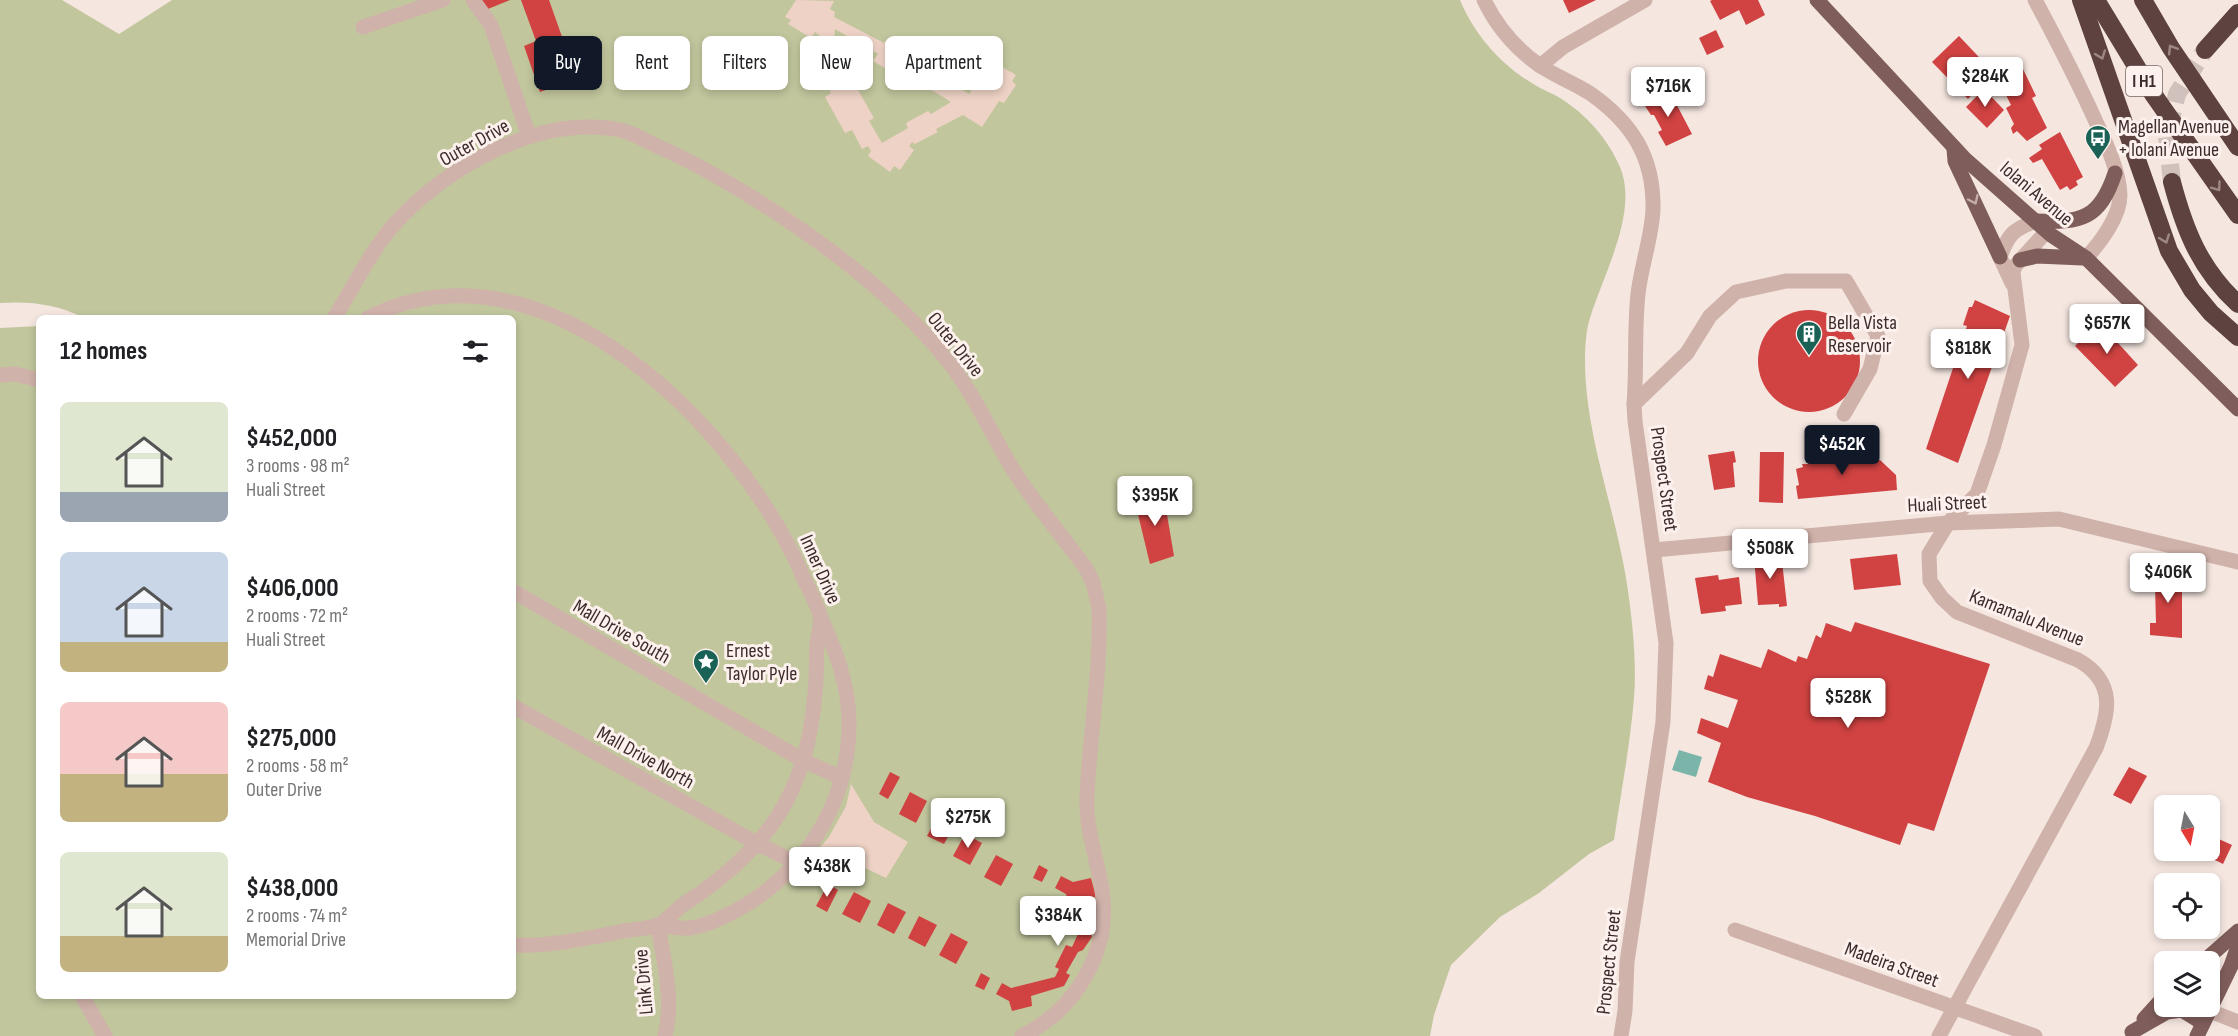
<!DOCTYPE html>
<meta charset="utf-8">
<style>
:root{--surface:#fff;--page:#f6f6f6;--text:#202124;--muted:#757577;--accent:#111827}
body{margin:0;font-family:"Sofia Sans Condensed",sans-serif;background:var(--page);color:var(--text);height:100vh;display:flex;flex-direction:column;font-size:22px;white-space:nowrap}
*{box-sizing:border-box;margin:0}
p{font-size:20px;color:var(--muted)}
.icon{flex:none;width:33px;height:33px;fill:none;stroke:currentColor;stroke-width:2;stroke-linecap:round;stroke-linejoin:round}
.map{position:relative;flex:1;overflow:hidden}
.panel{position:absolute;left:36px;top:315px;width:480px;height:684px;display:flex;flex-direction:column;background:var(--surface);border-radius:9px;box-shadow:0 3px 9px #0003}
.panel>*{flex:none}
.guide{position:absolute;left:534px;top:36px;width:570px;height:54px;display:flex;gap:12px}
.needle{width:39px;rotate:170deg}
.fabs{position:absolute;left:2154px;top:795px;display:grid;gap:12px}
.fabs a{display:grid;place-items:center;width:66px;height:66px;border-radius:9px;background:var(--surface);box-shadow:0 3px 9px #0003;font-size:30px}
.price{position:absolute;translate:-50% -51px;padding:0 14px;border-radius:6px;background:#fff;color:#222;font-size:20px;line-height:39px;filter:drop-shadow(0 2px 3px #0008)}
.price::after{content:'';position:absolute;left:50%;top:36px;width:18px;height:14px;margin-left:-9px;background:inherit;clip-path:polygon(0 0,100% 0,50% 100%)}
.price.selected{background:var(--accent);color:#fff}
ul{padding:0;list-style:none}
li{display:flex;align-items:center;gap:18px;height:150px;padding:0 24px}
li span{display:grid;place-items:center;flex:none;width:168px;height:120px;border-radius:9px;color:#555}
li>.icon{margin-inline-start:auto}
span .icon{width:72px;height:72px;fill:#fffc;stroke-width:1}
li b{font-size:26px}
h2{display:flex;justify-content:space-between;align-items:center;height:72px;padding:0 24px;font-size:26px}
.tag{padding:0 21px;border-radius:9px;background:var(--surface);box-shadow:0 3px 9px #0003;font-size:21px;line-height:54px}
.tag.selected{background:var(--accent);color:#fff}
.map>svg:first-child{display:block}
</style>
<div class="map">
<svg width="2238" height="1036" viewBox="0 0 2238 1036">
<rect width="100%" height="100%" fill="#f5e6e0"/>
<path fill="#c2c69d" d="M0,0H62L119,34L172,0H1460C1475,36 1502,66 1535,85C1543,90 1552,93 1560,98C1586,114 1608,139 1620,167C1639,212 1603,275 1590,318C1586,330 1585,347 1585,360C1585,434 1614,505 1626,578C1632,615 1637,661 1634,698C1630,745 1621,793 1614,840L1589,854L1539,893L1500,917L1451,965L1434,1015L1430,1036H0V328L39,326V996H513V318H84C57,304 30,301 0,303Z"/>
<g fill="#eed2c5" fill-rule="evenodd">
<path d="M796,0L834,1L830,9L835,12L834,17L884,43L887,39L930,63L927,69L969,94L975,85L969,81L981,61L985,64L988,59L1016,75L1012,81L1016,85L1004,103L999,101L982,127L963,115L936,129L938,132L915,144L912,142L909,146L914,150L900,170L894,166L890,172L868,156L871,151L868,146L862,149L852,130L845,133L825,97L831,93L809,53L820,36L815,32L811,38L788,24L791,20L785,17ZM835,29L878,54L873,61L919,89L922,84L951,102L931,114L928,111L906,123L908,128L882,143L869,121L874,118L854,83L850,85L833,56Z"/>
<path d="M851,784L874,822L908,842L886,878L857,864L841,860L802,868L829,837L846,806Z"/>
</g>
<path fill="#7bb5aa" d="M1679,750L1702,757L1696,777L1672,770Z"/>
<g fill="#d04342">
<path d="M478,0H510L483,11Z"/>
<path d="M521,0H549L577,79L540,92L524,46L536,41Z"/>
<path d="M1563,0H1596L1569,13Z"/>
<path d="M1712,0H1758L1765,15L1746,25L1739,10L1720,20L1710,1Z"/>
<path d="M1716,30L1724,47L1707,55L1699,38Z"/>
<path d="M1959,36L1993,72L1968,99L1932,62Z"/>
<path d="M2021,65L2036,96L2032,98L2047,128L2027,141L2017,131L2013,134L2011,128L2014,124L2006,108L2011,105L2005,93L2001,96L1998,91L2003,88L1999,81L2002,80L2000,77Z"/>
<path d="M1984,89L2004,110L1987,128L1966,107Z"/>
<path d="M1669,90L1692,134L1666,146L1658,132L1662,130L1654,115H1651L1643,103Z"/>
<path d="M2060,132L2083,177L2076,181L2078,185L2070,190L2067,186L2060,190L2042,159L2033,163L2029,158L2042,149L2039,145Z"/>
<path d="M1975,300L2010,316L1958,463L1926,449L1967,326L1963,325L1969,307H1972Z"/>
<circle cx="1809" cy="361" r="51"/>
<path d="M2099,322L2138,365L2115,387L2075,346Z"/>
<path d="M1734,451L1736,462L1733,463L1735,487L1714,490L1708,455Z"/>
<path d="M1853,451L1854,464L1880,460L1896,475L1897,490L1798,499L1796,486L1799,485L1796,469L1803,467L1802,464H1808L1805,456Z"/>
<path d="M1760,452H1784L1783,503L1759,502Z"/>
<path d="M1163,491L1174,556L1150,564L1135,502Z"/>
<path d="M1781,552L1787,606L1779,607V604L1758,605L1754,557Z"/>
<path d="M1897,554L1901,585L1854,590L1850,559Z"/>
<path d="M2155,571H2182V638L2150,635V623H2156L2155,586L2149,585V574L2155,573Z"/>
<path d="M1718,575L1719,580L1739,577L1742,604L1725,606L1726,611L1701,614L1695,578Z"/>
<path d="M1855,622L1990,664L1934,831L1908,823L1900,845L1815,816L1747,797L1708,782L1721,743L1697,733L1701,718L1728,728L1738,700L1704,689L1708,675L1713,677L1720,654L1761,668L1768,649L1796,662L1798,656L1807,659L1816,635L1821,638L1826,623L1851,632Z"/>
<path d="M2129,767L2147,776L2131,804L2113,795Z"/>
<path d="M890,772L900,777L888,799L879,794Z"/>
<path d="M910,792L927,801L916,823L899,814Z"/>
<path d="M939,813L956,822L944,844L927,836Z"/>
<path d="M965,834L982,843L970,865L953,856Z"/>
<path d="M2210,835L2232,845L2223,864L2195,850H2210Z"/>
<path d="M996,855L1013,864L1001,886L984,877Z"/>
<path d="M1039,865L1048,870L1042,882L1033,878Z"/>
<path d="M1061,876L1073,882L1091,878L1096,897L1083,900L1092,937L1083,950L1078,952L1066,973L1070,975L1064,986L1031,996L1032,1006L1012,1011L1009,1001L996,994L1002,983L1011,988L1055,977L1059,969L1055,967L1066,945L1072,947L1078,934L1066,894L1055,888Z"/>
<path d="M828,884L838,890L827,912L816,906Z"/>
<path d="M854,892L871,901L860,923L842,914Z"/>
<path d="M888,903L906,912L894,934L877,925Z"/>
<path d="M919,916L937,925L925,947L908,938Z"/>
<path d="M951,933L968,942L956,964L939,955Z"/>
<path d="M981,973L990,978L984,990L975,986Z"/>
</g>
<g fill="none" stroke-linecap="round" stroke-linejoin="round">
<path stroke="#d0c1bc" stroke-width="18" stroke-dasharray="18 9" stroke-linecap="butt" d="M2172,182L2167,136L2177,94L2205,50"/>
<g stroke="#cfb2aa" stroke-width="15">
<path d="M473,0L491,25L529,136"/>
<path d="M1484,0C1497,27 1515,48 1539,65C1555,76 1574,83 1591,94C1632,123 1654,157 1653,209C1652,237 1641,266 1638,294C1634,331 1637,367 1634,404L1635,421L1666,643L1663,722L1627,962L1625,1011L1621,1036"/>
<path d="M2035,0C2057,41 2078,82 2097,124C2107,145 2119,171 2120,195C2120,217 2100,243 2086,258"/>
<path d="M363,27L443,0"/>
<path d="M1540,66L1563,47L1645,0"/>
<path d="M2012,283L2000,257C2008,235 2013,229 2036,221"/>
<path d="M334,318C353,288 369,254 392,227C444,167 542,112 624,131C635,134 646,141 657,146C696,163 733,185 769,208C835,251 902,302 951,365C976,397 992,436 1014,471C1036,506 1063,536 1087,570L1093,583L1099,608C1101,670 1090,733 1087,795C1085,827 1097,858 1102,890C1111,950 1077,1009 1022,1036"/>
<path d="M368,318C542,229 738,427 802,574C807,587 816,601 820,615C822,624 818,634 817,643C816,660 817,677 815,694C807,794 767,850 684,904C675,910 667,921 658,925C648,929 634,929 624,931C587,938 551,947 513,945"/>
<path d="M0,375L15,374L39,380"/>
<path d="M1634,404L1687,353L1710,316L1736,292L1786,281H1846L1878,336L1870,369L1844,414"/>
<path d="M1654,550L1948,523L2059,519L2238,562"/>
<path d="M513,591L804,761L842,778"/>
<path d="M513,706L758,844L797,863"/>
<path d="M1735,930L2035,1036"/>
<path d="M82,996L105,1036"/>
<path d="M2210,1011L2238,1022"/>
<path d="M665,1036C674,999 664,962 658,925C668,926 680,929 690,928C706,926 724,917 737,910C806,872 849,802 849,723C849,686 836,651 821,618"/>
<path d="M1939,1036L2096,748C2109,714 2117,682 2078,660L1957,612L1942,598L1930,581L1929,554L1948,523L1977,494L1994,445L2022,345L2013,273L2015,266L2047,231"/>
</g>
<g stroke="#7f5d5a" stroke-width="15">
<path d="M1817,0L1965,159L2051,235L2086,258L2238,409"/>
<path d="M1954,149L1955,161L2000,257"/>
<path d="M2036,221C2081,223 2100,219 2115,173"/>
<path d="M2020,260L2037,256L2083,258"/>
<path d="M2203,962L2238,931"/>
<path d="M2144,1019L2164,997"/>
<path d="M2132,1032L2167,1012L2182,1010L2203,1023"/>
<path d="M2197,1036L2231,966L2238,946"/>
</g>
<g stroke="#5e4240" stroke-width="18">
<path d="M2081,0L2169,251L2192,290L2211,313L2238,337"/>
<path d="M2096,0L2153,94L2238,215"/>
<path d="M2143,0L2171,48L2238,147"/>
<path d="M2205,50L2238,13"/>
<path d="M2172,182C2185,231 2200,269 2238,304"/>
</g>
</g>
<defs><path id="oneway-chevron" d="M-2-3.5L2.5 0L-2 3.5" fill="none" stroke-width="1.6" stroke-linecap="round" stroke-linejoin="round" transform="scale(1.5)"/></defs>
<g stroke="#9d8885">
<use href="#oneway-chevron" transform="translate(2172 49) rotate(-122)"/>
<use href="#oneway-chevron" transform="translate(2101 55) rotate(70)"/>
<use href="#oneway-chevron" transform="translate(2217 187) rotate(54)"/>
<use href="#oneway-chevron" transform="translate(2165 239) rotate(70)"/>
</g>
<use stroke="#c4aeab" href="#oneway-chevron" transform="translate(1974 200) rotate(65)"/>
<defs>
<symbol id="bus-pin" viewBox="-11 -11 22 30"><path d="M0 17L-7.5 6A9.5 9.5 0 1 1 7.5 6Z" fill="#1b6256" stroke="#fcf1ed"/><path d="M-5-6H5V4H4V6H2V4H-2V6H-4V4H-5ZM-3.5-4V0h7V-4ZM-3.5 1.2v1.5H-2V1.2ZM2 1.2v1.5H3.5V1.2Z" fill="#fff"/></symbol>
<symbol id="building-pin" viewBox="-11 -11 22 30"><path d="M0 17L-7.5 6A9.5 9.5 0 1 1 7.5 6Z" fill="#1b6256" stroke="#fcf1ed"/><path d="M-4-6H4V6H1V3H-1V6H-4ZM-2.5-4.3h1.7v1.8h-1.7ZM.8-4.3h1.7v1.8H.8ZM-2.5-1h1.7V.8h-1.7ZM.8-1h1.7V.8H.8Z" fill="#fff"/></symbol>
<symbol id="sight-pin" viewBox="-11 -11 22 30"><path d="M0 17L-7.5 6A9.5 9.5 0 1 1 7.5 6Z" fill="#1b6256" stroke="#fcf1ed"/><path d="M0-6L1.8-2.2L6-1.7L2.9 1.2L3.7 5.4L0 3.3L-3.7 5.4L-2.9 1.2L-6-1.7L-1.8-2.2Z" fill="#fff"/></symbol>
</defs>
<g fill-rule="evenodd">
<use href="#bus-pin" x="2083" y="123" width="30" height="40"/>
<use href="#building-pin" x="1794" y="319" width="30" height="40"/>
<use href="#sight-pin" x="691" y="647" width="30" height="40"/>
</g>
<g text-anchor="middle" stroke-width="6" stroke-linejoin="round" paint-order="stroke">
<rect fill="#fcf1ed" stroke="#766664" stroke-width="1.5" x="2126" y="66" width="36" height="30" rx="4.5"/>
<g font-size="18" font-weight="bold" fill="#3c2b2a">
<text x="2144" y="87">I H1</text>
</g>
<g font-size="20" fill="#3c2b2a" stroke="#fcf1ed" text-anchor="start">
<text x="2118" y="133">Magellan Avenue<tspan x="2118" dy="23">+ Iolani Avenue</tspan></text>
<text x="1828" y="329">Bella Vista<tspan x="1828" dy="23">Reservoir</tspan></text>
<text x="726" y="657">Ernest<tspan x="726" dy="23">Taylor Pyle</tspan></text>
</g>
<g font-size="20" fill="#3c2b2a" stroke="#fcf1ed">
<text transform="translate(474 142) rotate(-29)" y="7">Outer Drive</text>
<text transform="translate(2037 193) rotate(40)" y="7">Iolani Avenue</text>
<text transform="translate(956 344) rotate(51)" y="7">Outer Drive</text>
<text transform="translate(1665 479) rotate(82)" y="7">Prospect Street</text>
<text transform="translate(1947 503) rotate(-3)" y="7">Huali Street</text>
<text transform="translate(821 569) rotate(66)" y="7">Inner Drive</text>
<text transform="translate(2027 617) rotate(22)" y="7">Kamamalu Avenue</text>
<text transform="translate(622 631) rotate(30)" y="7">Mall Drive South</text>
<text transform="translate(646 757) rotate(29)" y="7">Mall Drive North</text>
<text transform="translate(1608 962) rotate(-84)" y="7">Prospect Street</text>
<text transform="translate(1892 964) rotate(20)" y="7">Madeira Street</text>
<text transform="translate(643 982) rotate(-95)" y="7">Link Drive</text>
</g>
</g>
</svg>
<div class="fabs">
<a><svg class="needle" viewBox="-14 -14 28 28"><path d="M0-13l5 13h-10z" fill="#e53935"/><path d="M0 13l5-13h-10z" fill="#757577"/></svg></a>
<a><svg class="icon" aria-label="locate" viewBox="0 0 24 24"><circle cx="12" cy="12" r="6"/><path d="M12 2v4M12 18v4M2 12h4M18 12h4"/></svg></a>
<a><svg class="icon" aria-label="layers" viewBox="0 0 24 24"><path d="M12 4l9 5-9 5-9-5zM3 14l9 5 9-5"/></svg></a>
</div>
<b class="price" style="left:1985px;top:108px">$284K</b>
<b class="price" style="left:1668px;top:118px">$716K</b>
<b class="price" style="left:2107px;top:355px">$657K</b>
<b class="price" style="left:1968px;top:380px">$818K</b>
<b class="price selected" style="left:1842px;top:476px">$452K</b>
<b class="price" style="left:1155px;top:527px">$395K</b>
<b class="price" style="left:1770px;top:580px">$508K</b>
<b class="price" style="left:2168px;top:604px">$406K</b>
<b class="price" style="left:1848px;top:729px">$528K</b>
<b class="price" style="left:968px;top:849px">$275K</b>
<b class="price" style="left:827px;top:898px">$438K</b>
<b class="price" style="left:1058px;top:947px">$384K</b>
<div class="guide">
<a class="tag selected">Buy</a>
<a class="tag">Rent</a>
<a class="tag">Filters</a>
<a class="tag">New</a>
<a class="tag">Apartment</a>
</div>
<section class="panel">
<h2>12 homes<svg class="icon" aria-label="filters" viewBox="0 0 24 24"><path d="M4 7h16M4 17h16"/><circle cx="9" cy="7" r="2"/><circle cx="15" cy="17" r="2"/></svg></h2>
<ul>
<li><span style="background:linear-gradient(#dfe7d0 75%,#9aa5b1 0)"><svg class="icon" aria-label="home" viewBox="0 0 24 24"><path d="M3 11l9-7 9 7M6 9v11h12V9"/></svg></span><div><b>$452,000</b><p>3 rooms · 98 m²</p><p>Huali Street</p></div></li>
<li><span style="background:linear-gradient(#c9d6e8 75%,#c2b280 0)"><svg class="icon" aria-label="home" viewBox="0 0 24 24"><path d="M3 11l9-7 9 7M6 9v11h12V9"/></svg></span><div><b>$406,000</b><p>2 rooms · 72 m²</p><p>Huali Street</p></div></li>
<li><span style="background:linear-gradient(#f6c9c9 60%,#c2b280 0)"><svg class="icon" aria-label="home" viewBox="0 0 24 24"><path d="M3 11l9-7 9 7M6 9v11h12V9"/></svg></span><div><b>$275,000</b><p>2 rooms · 58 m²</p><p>Outer Drive</p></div></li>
<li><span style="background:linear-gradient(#dfe7d0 70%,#c2b280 0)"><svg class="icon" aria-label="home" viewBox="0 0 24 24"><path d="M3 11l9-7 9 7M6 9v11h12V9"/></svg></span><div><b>$438,000</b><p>2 rooms · 74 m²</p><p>Memorial Drive</p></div></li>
</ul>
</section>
</div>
